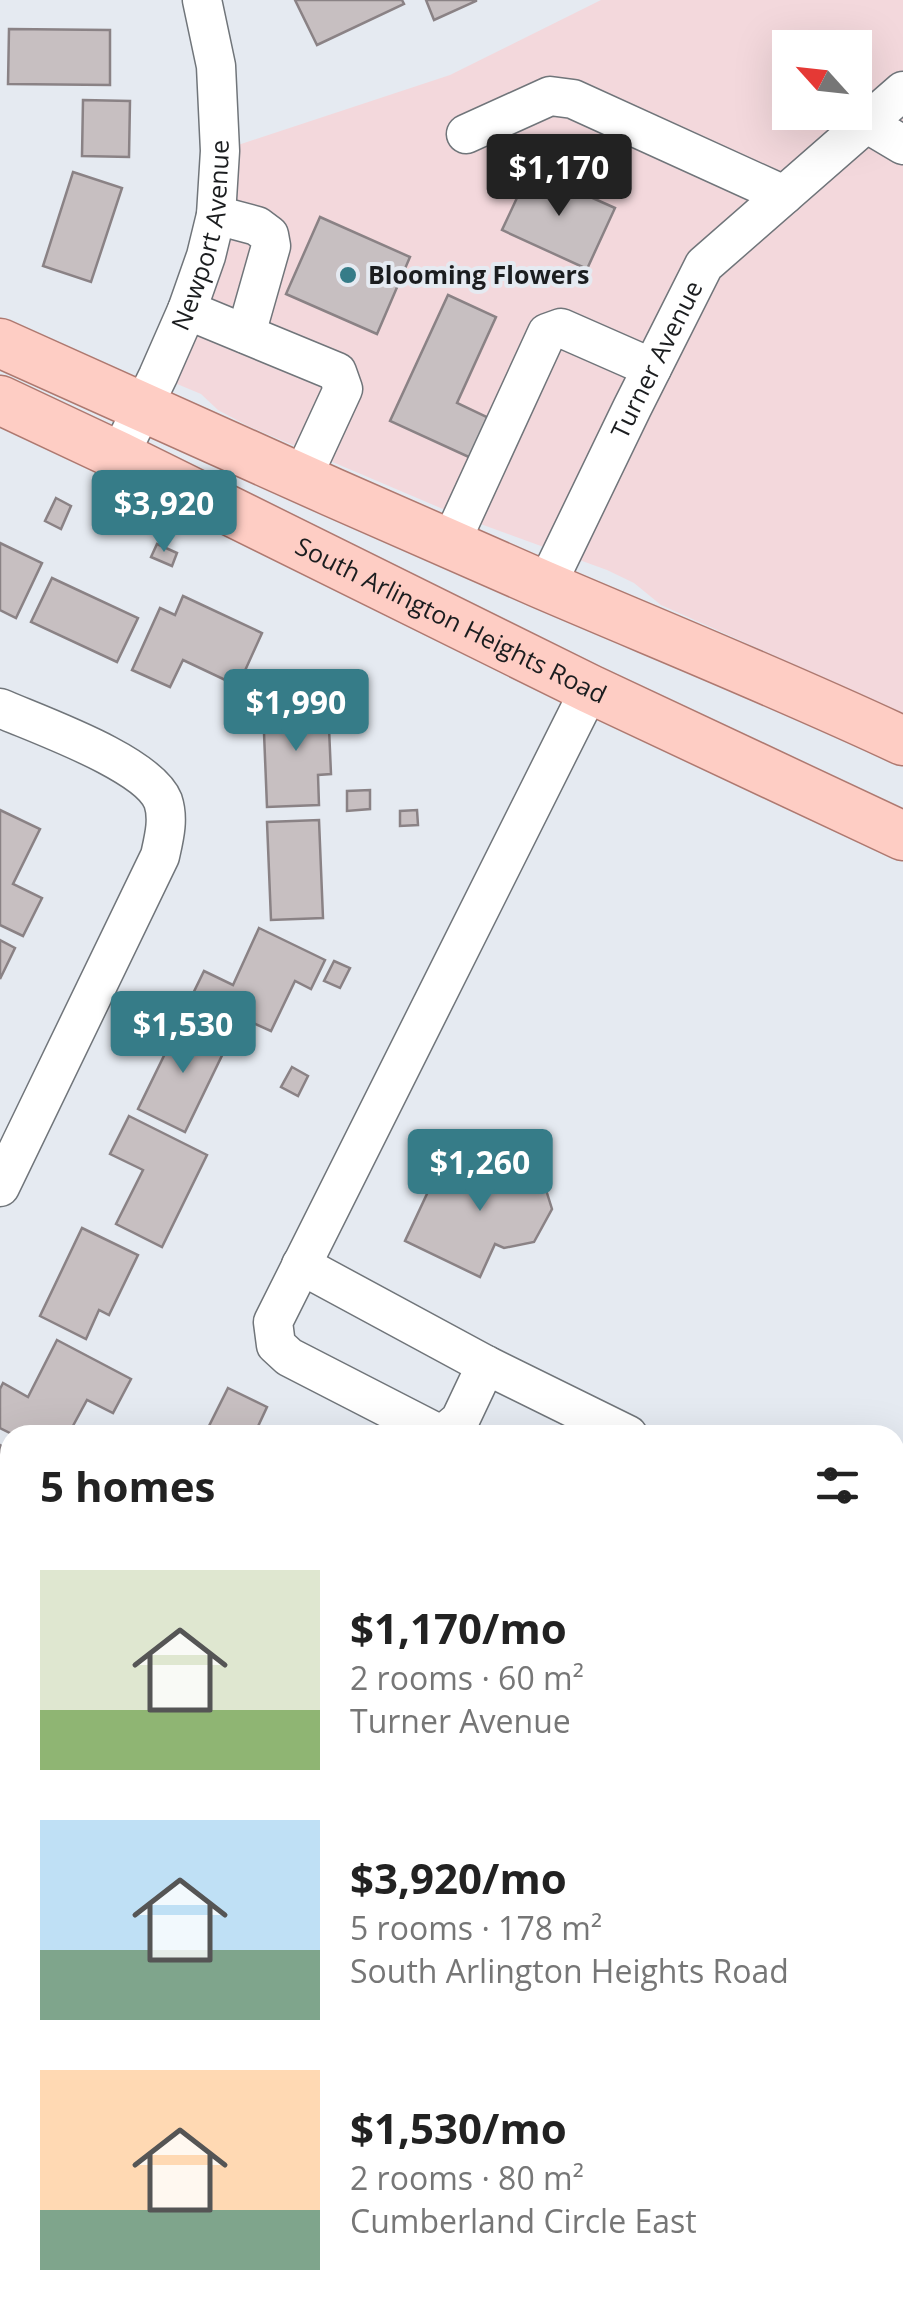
<!DOCTYPE html>
<meta charset="utf-8">
<style>
:root{--surface:#fff;--page:#f6f6f6;--text:#222;--muted:#767676;--accent:#367c88}
body{margin:0;font-family:"Open Sans",sans-serif;background:var(--page);color:var(--text);height:100vh;display:flex;flex-direction:column;font-size:38px;white-space:nowrap}
*{box-sizing:border-box;margin:0}
p{font-size:32px;color:var(--muted)}
.icon{flex:none;width:55px;height:55px;fill:none;stroke:currentColor;stroke-width:2;stroke-linecap:round;stroke-linejoin:round}
.map{position:relative;flex:1;overflow:hidden}
.details{position:absolute;left:0px;top:1425px;width:905px;height:892px;display:flex;flex-direction:column;background:var(--surface);border-radius:30px 30px 0 0;box-shadow:0 10px 40px #0002}
.details>*{flex:none}
.needle{width:65px;rotate:297deg}
.buttons{position:absolute;left:772px;top:30px;display:grid;gap:20px}
.buttons a{display:grid;place-items:center;width:100px;height:100px;border-radius:0px;background:var(--surface);box-shadow:0 10px 40px #0002;font-size:50px}
.price{position:absolute;translate:-50% -85px;padding:0 22px;border-radius:10px;background:var(--accent);color:#fff;font-size:32px;line-height:65px;filter:drop-shadow(0 2px 5px #0008)}
.price::after{content:'';position:absolute;left:50%;top:60px;width:30px;height:22px;margin-left:-15px;background:inherit;clip-path:polygon(0 0,100% 0,50% 100%)}
.price.active{background:#222;color:#fff}
ul{padding:0;list-style:none}
li{display:flex;align-items:center;gap:30px;height:250px;padding:0 40px}
li span{display:grid;place-items:center;flex:none;width:280px;height:200px;border-radius:0px;color:#555}
li>.icon{margin-inline-start:auto}
span .icon{width:120px;height:120px;fill:#fffc;stroke-width:1}
li b{font-size:42px}
h2{display:flex;justify-content:space-between;align-items:center;height:120px;padding:0 40px;font-size:42px}
.map>svg:first-child{display:block}
</style>
<div class="map">
<svg width="903" height="2317" viewBox="0 0 903 2317">
<rect width="100%" height="100%" fill="#e5eaf1"/>
<g fill="#f3d8dc" fill-rule="evenodd">
<path d="M601,0H903V713L661,605L634,583L607,570L464,518L248,426L218,410L201,394L158,376L220,151L450,75ZM790,48H855V112H790Z"/>
<path d="M903,1839V2317H665L670,2308H895V1855Z"/>
</g>
<g fill="#c7bfc1" stroke="#8a8285" stroke-width="2.5">
<path d="M295,0H402L404,4L317,45Z"/>
<path d="M426,0H476V1L434,20Z"/>
<path d="M9,29L110,30V85L8,84Z"/>
<path d="M83,100L130,101L129,157L82,156Z"/>
<path d="M530,170L615,208L587,269L502,230Z"/>
<path d="M73,172L122,188L91,282L43,266Z"/>
<path d="M320,217L410,257L377,334L286,294Z"/>
<path d="M448,295L496,317L457,403L489,418L471,458L390,421Z"/>
<path d="M56,498L71,506L61,529L45,521Z"/>
<path d="M0,543L42,563L16,618L0,610Z"/>
<path d="M157,544L177,553L172,566L151,557Z"/>
<path d="M52,578L138,618L117,662L31,622Z"/>
<path d="M183,596L262,633L238,686L183,660L170,687L132,670L160,608L175,615Z"/>
<path d="M328,705L331,774L318,775L319,805L267,807L263,708Z"/>
<path d="M370,790V809L347,811V791Z"/>
<path d="M0,810L40,829L13,884L42,898L23,936L0,925Z"/>
<path d="M417,810L418,825L400,826V811Z"/>
<path d="M319,820L323,918L271,920L267,822Z"/>
<path d="M259,928L325,960L311,989L295,981L271,1031L253,1023L246,1037L186,1008L204,971L233,985Z"/>
<path d="M0,940L15,948L0,979Z"/>
<path d="M334,961L350,968L340,988L324,981Z"/>
<path d="M181,1021L228,1043L185,1132L138,1109Z"/>
<path d="M292,1067L308,1076L298,1096L281,1087Z"/>
<path d="M129,1116L207,1155L162,1247L116,1224L143,1170L110,1154Z"/>
<path d="M510,1160L542,1177L552,1209L534,1242L504,1248L495,1244L480,1277L405,1241L440,1166L472,1182L478,1171Z"/>
<path d="M82,1228L138,1255L109,1315L99,1310L86,1339L40,1316Z"/>
<path d="M57,1340L131,1379L113,1413L87,1400L68,1435H14L0,1428V1389L3,1383L28,1397Z"/>
<path d="M228,1388L267,1407L254,1435H217L207,1430Z"/>
<path d="M0,1445L10,1450V1491L0,1511Z"/>
<path d="M6,1808L10,1811V1919L0,1912V1817Z"/>
<path d="M0,2189L10,2194V2208L3,2221L0,2220Z"/>
<path d="M103,2308H149L159,2313L157,2317H99Z"/>
<path d="M397,2308H458L454,2317H392Z"/>
</g>
<g fill="none" stroke-linecap="round" stroke-linejoin="round">
<defs>
<g id="minor">
<path d="M866,123L903,145"/>
<path d="M466,134L550,96L573,99L784,195"/>
<path d="M216,215L257,226L269,235L271,246L246,334"/>
<path d="M187,310L337,372L343,389L301,480"/>
<path id="s1" d="M119,456L158,376L187,310L206,256L216,215L220,151L216,66L202,0"/>
<path d="M450,544L547,333L561,328L652,368"/>
<path id="s2" d="M546,586L632,408L704,265L903,91"/>
<path d="M0,708C39,725 148,763 163,801C169,819 164,838 160,856L0,1187"/>
<path d="M301,1265L486,1365L628,1435"/>
<path d="M486,1365L460,1420L446,1432L433,1431L289,1357L276,1345L273,1322L590,689"/>
<path d="M895,1568L903,1572"/>
<path d="M0,1685L10,1693"/>
<path d="M895,2017L903,2021"/>
<path d="M256,2317L261,2308"/>
</g>
<g id="major">
<path d="M0,343C180,425 360,505 541,584C662,636 784,685 903,741"/>
<path id="s3" d="M0,400L119,456L590,689L903,836"/>
<path d="M895,1652L903,1636"/>
<path d="M895,1793L903,1777"/>
<path d="M566,2317L570,2308"/>
<path d="M639,2317L644,2308"/>
</g>
</defs>
<use href="#minor" stroke="#70757a" stroke-width="41"/>
<use href="#major" stroke="#ae7970" stroke-width="51"/>
<use href="#minor" stroke="#fff" stroke-width="38"/>
<use href="#major" stroke="#fecdc4" stroke-width="48"/>
</g>
<circle fill="#367c88" stroke="#e5eaf1" stroke-width="4" cx="348" cy="275" r="10"/>
<g text-anchor="middle" stroke-width="8" stroke-linejoin="round" paint-order="stroke">
<g font-size="25" fill="#1b1d1f" stroke="#e5eaf1">
<text dy="9" stroke="none"><textPath href="#s1" startOffset="238">Newport Avenue</textPath></text>
<text dy="9" stroke="none"><textPath href="#s2" startOffset="252">Turner Avenue</textPath></text>
<text dy="9" stroke="none"><textPath href="#s3" startOffset="502">South Arlington Heights Road</textPath></text>
</g>
<g font-size="25" font-weight="bold" fill="#1b1d1f" stroke="#e5eaf1" text-anchor="start">
<text x="368" y="284">Blooming Flowers</text>
</g>
</g>
</svg>
<div class="buttons">
<a><svg class="needle" viewBox="-14 -14 28 28"><path d="M0-13l5 13h-10z" fill="#e53935"/><path d="M0 13l5-13h-10z" fill="#767676"/></svg></a>
</div>
<b class="price active" style="left:559px;top:219px">$1,170</b>
<b class="price" style="left:164px;top:555px">$3,920</b>
<b class="price" style="left:296px;top:754px">$1,990</b>
<b class="price" style="left:183px;top:1076px">$1,530</b>
<b class="price" style="left:480px;top:1214px">$1,260</b>
<section class="details">
<h2>5 homes<svg class="icon" aria-label="filters" viewBox="0 0 24 24"><path d="M4 7h16M4 17h16"/><circle cx="9" cy="7" r="2"/><circle cx="15" cy="17" r="2"/></svg></h2>
<ul>
<li><span style="background:linear-gradient(#dfe7d0 70%,#8fb573 0)"><svg class="icon" aria-label="home" viewBox="0 0 24 24"><path d="M3 11l9-7 9 7M6 9v11h12V9"/></svg></span><div><b>$1,170/mo</b><p>2 rooms · 60 m²</p><p>Turner Avenue</p></div></li>
<li><span style="background:linear-gradient(#bfe0f5 65%,#7fa58c 0)"><svg class="icon" aria-label="home" viewBox="0 0 24 24"><path d="M3 11l9-7 9 7M6 9v11h12V9"/></svg></span><div><b>$3,920/mo</b><p>5 rooms · 178 m²</p><p>South Arlington Heights Road</p></div></li>
<li><span style="background:linear-gradient(#ffd9b3 70%,#7fa58c 0)"><svg class="icon" aria-label="home" viewBox="0 0 24 24"><path d="M3 11l9-7 9 7M6 9v11h12V9"/></svg></span><div><b>$1,530/mo</b><p>2 rooms · 80 m²</p><p>Cumberland Circle East</p></div></li>
</ul>
</section>
</div>
